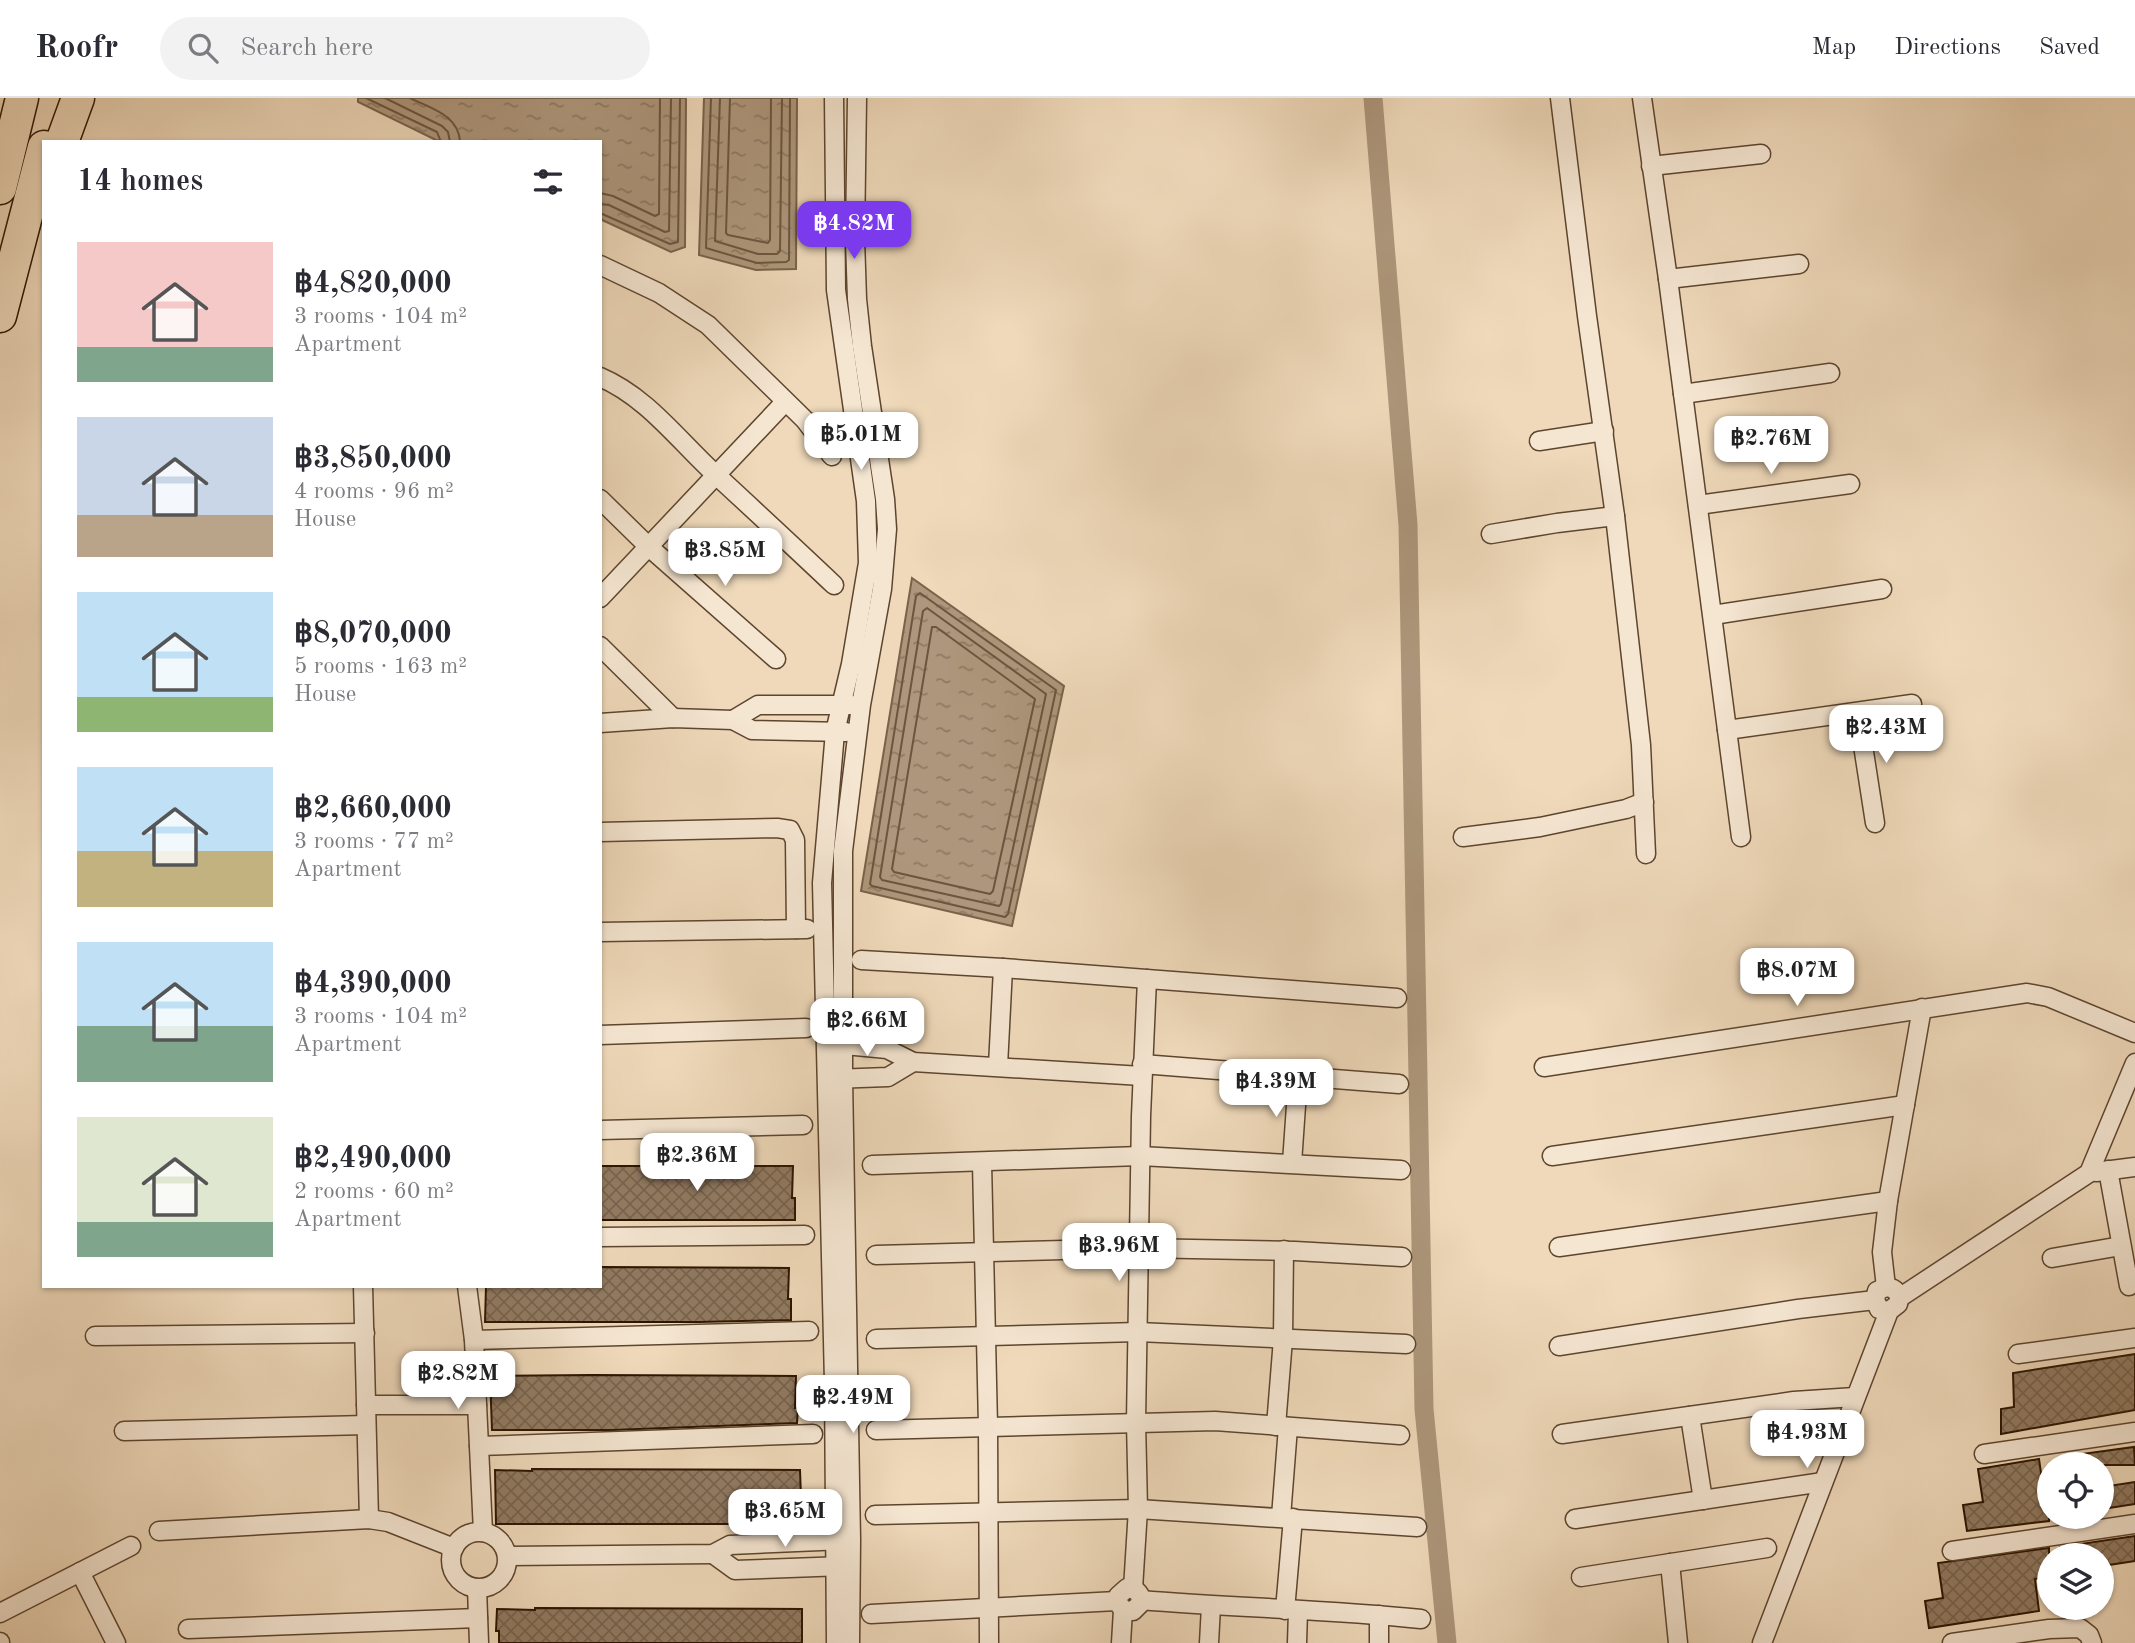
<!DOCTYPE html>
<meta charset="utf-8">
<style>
:root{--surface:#fff;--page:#f2f2f3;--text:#2b2b33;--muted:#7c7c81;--line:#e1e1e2;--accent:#7c3aed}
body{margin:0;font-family:"Old Standard TT",serif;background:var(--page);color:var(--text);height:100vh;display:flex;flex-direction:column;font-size:26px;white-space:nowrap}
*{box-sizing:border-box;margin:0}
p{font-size:23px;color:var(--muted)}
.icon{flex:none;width:38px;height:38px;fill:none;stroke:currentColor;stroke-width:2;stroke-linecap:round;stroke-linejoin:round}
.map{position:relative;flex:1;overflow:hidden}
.panel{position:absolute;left:42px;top:42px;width:560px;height:1148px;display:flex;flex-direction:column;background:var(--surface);border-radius:0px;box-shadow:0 2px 5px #0004}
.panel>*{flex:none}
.tools{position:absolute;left:2037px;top:1354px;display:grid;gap:14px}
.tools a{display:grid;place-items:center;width:77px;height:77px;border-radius:50%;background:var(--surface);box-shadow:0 2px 5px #0004;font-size:35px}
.price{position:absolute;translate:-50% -60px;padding:0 16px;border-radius:14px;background:#fff;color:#222;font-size:23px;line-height:46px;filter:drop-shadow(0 2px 4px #0008)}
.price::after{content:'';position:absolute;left:50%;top:42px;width:21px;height:16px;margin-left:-10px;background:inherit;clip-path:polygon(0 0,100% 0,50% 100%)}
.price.current{background:var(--accent);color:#fff}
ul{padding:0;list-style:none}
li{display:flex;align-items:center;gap:21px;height:175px;padding:0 35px}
li span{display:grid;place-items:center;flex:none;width:196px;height:140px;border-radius:0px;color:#555}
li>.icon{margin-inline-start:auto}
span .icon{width:84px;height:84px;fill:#fffc;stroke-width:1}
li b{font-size:30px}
h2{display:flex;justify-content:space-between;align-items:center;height:84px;padding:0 35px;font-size:30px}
header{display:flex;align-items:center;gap:42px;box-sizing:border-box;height:98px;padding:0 35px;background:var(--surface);border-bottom:2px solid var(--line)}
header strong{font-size:33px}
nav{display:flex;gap:38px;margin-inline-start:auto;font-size:24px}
.search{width:490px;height:63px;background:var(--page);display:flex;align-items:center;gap:18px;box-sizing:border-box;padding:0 24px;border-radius:38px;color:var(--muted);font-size:26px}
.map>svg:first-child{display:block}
</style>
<header>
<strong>Roofr</strong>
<div class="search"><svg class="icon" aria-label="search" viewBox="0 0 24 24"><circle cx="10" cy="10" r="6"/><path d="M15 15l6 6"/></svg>Search here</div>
<nav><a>Map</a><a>Directions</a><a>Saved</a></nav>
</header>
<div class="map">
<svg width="2135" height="1545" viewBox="0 0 2135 1545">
<defs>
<pattern id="water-ripples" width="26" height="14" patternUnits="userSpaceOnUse" patternTransform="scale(1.75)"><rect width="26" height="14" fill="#ad967b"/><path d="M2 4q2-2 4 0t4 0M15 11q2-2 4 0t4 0" fill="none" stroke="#8d7962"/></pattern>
<pattern id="building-cross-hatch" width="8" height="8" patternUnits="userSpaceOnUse" patternTransform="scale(1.75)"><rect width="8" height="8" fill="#917a61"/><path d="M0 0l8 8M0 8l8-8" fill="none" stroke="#77634e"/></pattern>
</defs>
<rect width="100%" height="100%" fill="#efd9ba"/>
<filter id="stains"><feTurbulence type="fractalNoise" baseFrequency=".00286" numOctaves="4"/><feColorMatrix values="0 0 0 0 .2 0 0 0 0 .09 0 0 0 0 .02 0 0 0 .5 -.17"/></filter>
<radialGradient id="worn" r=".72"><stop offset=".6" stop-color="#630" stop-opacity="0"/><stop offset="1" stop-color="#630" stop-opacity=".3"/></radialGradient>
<g fill="url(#water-ripples)" stroke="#79624a" stroke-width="2">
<path d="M358,0H686L685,149L671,154L600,121V44H440L358,4Z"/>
<path d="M704,0H797L796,171L756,172L699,157Z"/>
<path d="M912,480L1064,588L1012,828L861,793Z"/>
</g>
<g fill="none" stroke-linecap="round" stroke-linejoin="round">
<g stroke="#6c553e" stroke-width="2">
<path d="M366,0L437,34L441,44"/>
<path d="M385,0L442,28L448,34L450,44"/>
<path d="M410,0C430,10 459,17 460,44"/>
<path d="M711,0L706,150L757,165L786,164L789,162L790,0"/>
<path d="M720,0L715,143L758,156H777L780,153L782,0"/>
<path d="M730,0L726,135L728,137L768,145L770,142L771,0"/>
<path d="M600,95L613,98L655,118L659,116L660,0"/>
<path d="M600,106L609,107L665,134L669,133L671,0"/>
<path d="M600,115L670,146L678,144L680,0"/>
<path d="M920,495L1056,592L1008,816L1005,819L872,788L870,786L916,498Z"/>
<path d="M927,510L1046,596L1001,806L999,808L882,782L880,779L923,513Z"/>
<path d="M932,529H936L1035,601L993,793L990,796L894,774L892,771Z"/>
</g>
<path stroke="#ad967b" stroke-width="19" d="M1373,0L1408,427L1424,1311L1447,1545"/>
</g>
<g fill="url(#building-cross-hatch)" stroke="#2c1400" stroke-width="2">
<path d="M600,1068H793L792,1100H795V1122H600Z"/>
<path d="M600,1169L789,1170L788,1201H791V1222L699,1224H485L486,1188H600Z"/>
<path d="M2135,1256V1312L2001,1336V1311L2014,1309L2013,1275Z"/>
<path d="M591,1277L796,1278L795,1310H798L797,1325L613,1332H492L490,1278Z"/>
<path d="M2134,1349L2135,1367H2068L2067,1358Z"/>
<path d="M2039,1361L2044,1396L2049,1395V1423L1967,1433L1963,1407L1983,1404L1978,1371Z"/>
<path d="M532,1371L800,1372L802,1426H496L495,1372L532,1373Z"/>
<path d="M2135,1384V1406L2102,1411V1389Z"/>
<path d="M2135,1438V1463L2102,1468V1458H2061L2060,1449Z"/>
<path d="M2049,1450V1478L2035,1481L2039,1513L1929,1530L1925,1503L1943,1500L1938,1465Z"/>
<path d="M535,1510L802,1511V1545H499V1533H496L497,1511L535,1512Z"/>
</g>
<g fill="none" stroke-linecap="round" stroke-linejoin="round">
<defs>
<g id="minor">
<path d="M834,0L836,192L866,403L868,465L851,566L835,634L822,785L834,1284L836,1545"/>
<path d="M1560,0L1587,218L1615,418L1641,647L1646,756"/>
<path d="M1642,0L1668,181L1741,739"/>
<path d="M1651,68L1761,56"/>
<path d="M600,167L659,195L708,227L805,322L832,358"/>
<path d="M1668,181L1799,166"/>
<path d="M600,279C647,299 678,342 715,376C755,413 795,450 834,487"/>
<path d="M1683,296L1830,275"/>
<path d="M1539,343L1604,333"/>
<path d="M600,401L649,449L776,561"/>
<path d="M1698,407L1850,386"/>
<path d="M1491,436L1557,425L1615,418"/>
<path d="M600,500L785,304"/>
<path d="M1713,517L1882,491"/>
<path d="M600,548L673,620"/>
<path d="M1858,615L1875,725"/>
<path d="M733,622L758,607H852"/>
<path d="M600,625L673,620L733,622L752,632L846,634"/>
<path d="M1727,632L1912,606"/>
<path d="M600,734L777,730L790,732L795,742L796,831"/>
<path d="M1463,739L1540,729L1626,711L1644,704"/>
<path d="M600,834L807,831"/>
<path d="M861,862L1003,870L1397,900"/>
<path d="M600,937L806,930"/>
<path d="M834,946L887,951L913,964L1142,978"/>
<path d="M1142,966L1399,986"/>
<path d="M998,968L1003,870"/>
<path d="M1544,969L2027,895L2048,899L2135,935"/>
<path d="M833,981L888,979L913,964"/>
<path d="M600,1032L803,1027"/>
<path d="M1552,1058L1905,1007"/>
<path d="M982,1065L988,1328L989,1545"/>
<path d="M1292,1065L1298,979"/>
<path d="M872,1067L1140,1058L1401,1072"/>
<path d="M2108,1072L2129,1188"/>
<path d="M2096,1074L2135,1069"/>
<path d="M600,1139L805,1137"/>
<path d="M1559,1149L1888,1103"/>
<path d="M876,1157L1139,1150L1295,1153L1402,1159"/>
<path d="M2052,1160L2121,1148"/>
<path d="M363,1188L369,1421"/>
<path d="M467,1188L474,1242L483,1434"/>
<path d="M1886,1189L1882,1154L1888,1103L1922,910"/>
<path d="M1899,1200L2089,1075L2135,965"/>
<path d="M95,1238L365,1235"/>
<path d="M876,1241L1138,1234L1406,1246"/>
<path d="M474,1242L809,1233"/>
<path d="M1559,1248L1798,1211L1875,1202"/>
<path d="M2018,1256L2135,1240"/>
<path d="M366,1307H477"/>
<path d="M1690,1318L1703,1402"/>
<path d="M1276,1328L1283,1241L1284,1152"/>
<path d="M876,1332L1215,1323L1400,1337"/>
<path d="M124,1333L366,1327"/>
<path d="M1562,1336L1794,1303L1855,1299"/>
<path d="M479,1348L813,1336"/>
<path d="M1984,1356L2135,1334"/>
<path d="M875,1417L1138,1411L1417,1429"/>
<path d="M1281,1419L1288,1329"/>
<path d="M1575,1421L1823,1384"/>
<path d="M159,1433L369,1421L388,1424L454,1450"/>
<circle cx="479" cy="1462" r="28"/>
<path d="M1952,1453L2135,1426"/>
<path d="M713,1456L735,1472L844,1468"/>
<path d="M507,1458L713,1456L730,1447L844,1442"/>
<path d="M1670,1465L1678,1545"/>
<path d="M80,1474L116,1545"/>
<path d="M1581,1479L1767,1450"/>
<path d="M477,1490L479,1545"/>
<path d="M1133,1491L1138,1411L1136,1324L1141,1018L1147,881"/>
<path d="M1141,1502C1234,1510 1328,1511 1421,1521"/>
<path d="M1285,1512L1293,1420"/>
<path d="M0,1515L131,1448"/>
<path d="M871,1516L1117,1503"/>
<path d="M188,1531L478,1520"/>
<path d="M0,1544V1545"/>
<path d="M850,1545L851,1442L843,980V753L861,607L882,491L887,431L885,401L862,248L857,201L855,141L857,0"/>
<path d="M1121,1545L1123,1512L1117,1503L1118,1498L1127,1490C1137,1491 1142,1496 1140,1506L1133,1513L1123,1512"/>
<path d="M1209,1545L1211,1508"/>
<path d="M1297,1545L1298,1513"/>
<path d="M1379,1545V1517"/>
<path d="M1762,1545L1889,1213L1898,1206C1901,1196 1896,1190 1886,1189L1877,1193L1875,1202L1879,1211L1889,1213"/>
<path d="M1952,1545L2049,1531L2080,1530L2089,1537L2092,1545"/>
</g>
<g id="motorway">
<path d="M62,44L78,0"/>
<path d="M0,90L22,0"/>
<path d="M0,218L44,49"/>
</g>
</defs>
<use href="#minor" stroke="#5d452e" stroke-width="21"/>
<use href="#motorway" stroke="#2c1400" stroke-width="35"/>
<use href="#minor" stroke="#f5e6d2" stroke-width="18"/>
<use href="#motorway" stroke="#efd9ba" stroke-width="32"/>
</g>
<rect width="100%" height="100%" filter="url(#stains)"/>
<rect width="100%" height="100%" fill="url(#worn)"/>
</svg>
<div class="tools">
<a><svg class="icon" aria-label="locate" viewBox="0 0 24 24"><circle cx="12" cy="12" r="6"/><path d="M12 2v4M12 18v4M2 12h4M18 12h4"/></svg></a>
<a><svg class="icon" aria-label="layers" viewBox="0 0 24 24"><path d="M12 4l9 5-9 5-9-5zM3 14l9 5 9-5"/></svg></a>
</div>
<b class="price current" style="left:854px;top:163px">฿4.82M</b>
<b class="price" style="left:861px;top:374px">฿5.01M</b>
<b class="price" style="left:1771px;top:378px">฿2.76M</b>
<b class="price" style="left:725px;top:490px">฿3.85M</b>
<b class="price" style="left:1886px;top:667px">฿2.43M</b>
<b class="price" style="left:1797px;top:910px">฿8.07M</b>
<b class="price" style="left:867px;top:960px">฿2.66M</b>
<b class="price" style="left:1276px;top:1021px">฿4.39M</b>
<b class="price" style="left:697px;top:1095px">฿2.36M</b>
<b class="price" style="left:1119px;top:1185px">฿3.96M</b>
<b class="price" style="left:458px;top:1313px">฿2.82M</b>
<b class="price" style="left:853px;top:1337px">฿2.49M</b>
<b class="price" style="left:1807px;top:1372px">฿4.93M</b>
<b class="price" style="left:785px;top:1451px">฿3.65M</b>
<section class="panel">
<h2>14 homes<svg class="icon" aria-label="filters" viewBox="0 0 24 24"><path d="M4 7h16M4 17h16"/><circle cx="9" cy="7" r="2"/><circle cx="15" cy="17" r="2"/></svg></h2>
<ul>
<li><span style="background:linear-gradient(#f6c9c9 75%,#7fa58c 0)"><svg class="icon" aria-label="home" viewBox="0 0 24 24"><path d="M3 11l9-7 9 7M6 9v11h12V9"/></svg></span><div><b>฿4,820,000</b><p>3 rooms · 104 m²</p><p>Apartment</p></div></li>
<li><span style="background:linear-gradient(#c9d6e8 70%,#b9a48a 0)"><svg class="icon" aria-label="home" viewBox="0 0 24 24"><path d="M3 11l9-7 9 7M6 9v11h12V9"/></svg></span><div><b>฿3,850,000</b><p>4 rooms · 96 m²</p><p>House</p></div></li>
<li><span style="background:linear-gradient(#bfe0f5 75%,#8fb573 0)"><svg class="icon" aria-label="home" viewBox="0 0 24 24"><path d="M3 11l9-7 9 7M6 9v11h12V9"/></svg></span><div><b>฿8,070,000</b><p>5 rooms · 163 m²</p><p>House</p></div></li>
<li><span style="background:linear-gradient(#bfe0f5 60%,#c2b280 0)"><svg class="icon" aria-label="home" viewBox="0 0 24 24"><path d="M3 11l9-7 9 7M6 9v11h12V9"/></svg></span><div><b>฿2,660,000</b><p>3 rooms · 77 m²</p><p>Apartment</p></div></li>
<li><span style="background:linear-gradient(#bfe0f5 60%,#7fa58c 0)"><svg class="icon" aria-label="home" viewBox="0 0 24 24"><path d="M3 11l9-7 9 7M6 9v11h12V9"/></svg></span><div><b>฿4,390,000</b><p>3 rooms · 104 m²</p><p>Apartment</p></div></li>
<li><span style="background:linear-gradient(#dfe7d0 75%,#7fa58c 0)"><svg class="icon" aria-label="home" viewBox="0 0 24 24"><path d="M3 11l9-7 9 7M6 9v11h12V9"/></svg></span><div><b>฿2,490,000</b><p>2 rooms · 60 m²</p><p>Apartment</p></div></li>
</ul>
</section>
</div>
